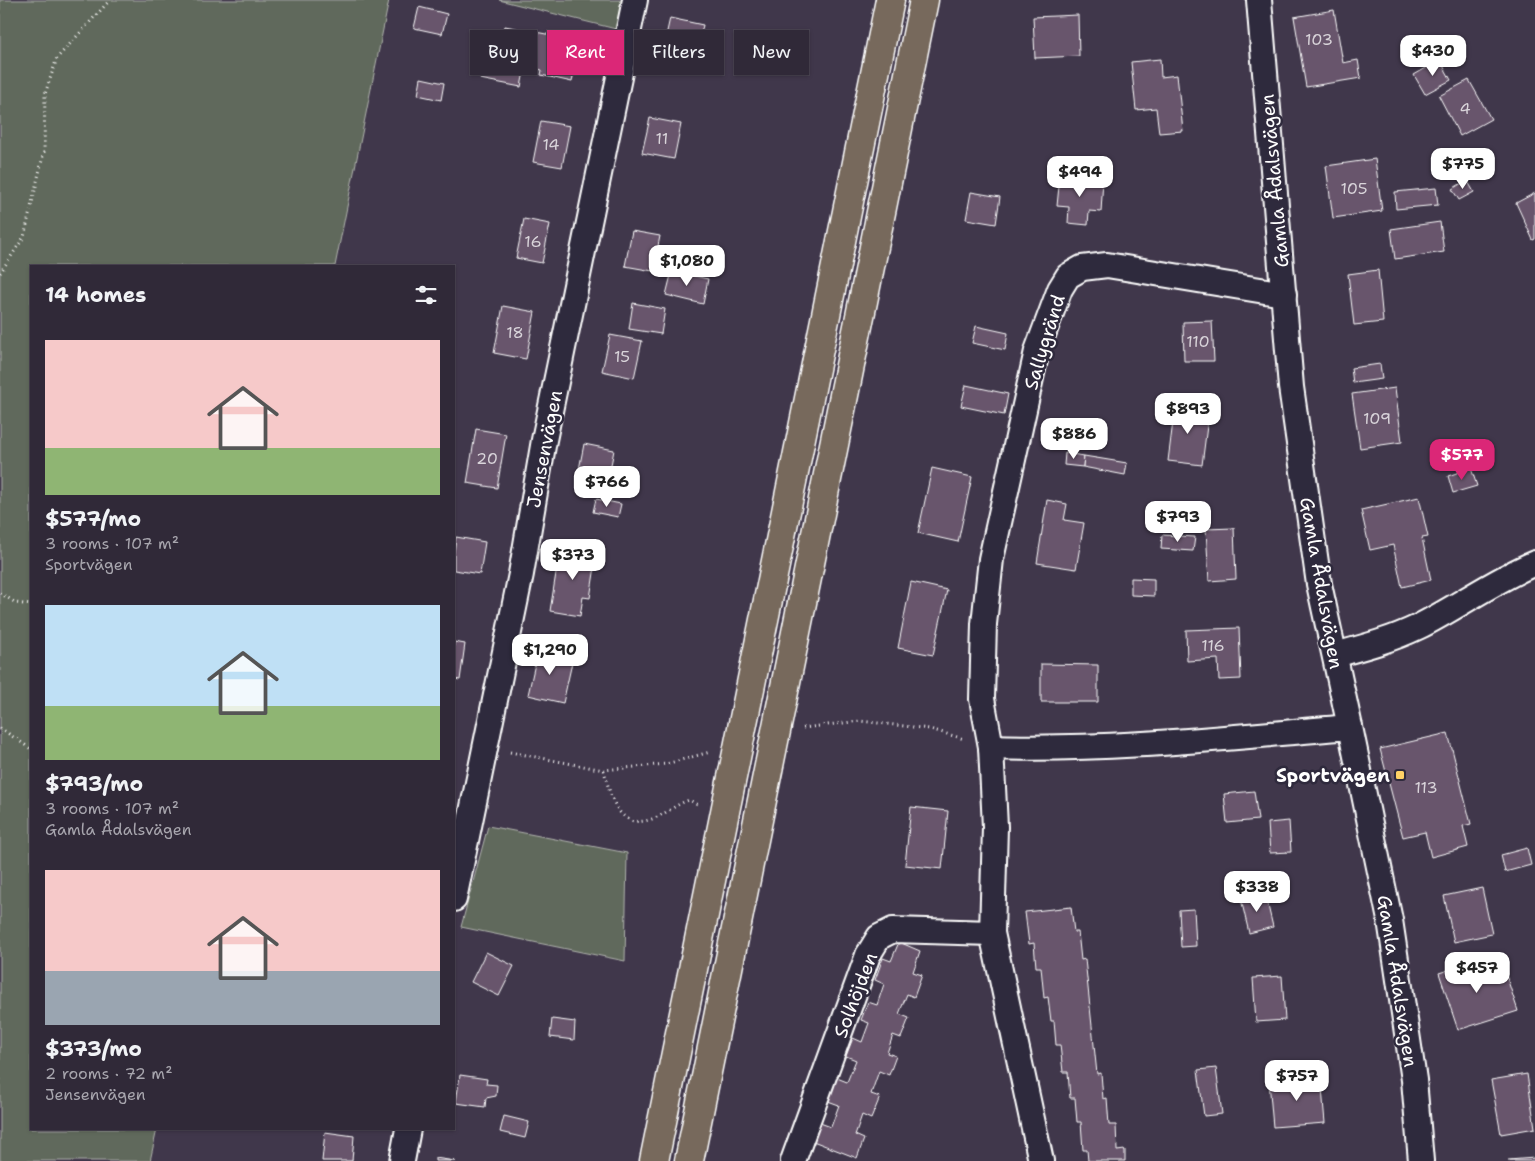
<!DOCTYPE html>
<meta charset="utf-8">
<style>
:root{--surface:#302938;--page:#3c3543;--text:#f1f3f6;--muted:#a8a6ae;--line:#4b4553;--accent:#db2777}
body{margin:0;font-family:"Shantell Sans",sans-serif;background:var(--page);color:var(--text);height:100vh;display:flex;flex-direction:column;font-size:19px;white-space:nowrap}
*{box-sizing:border-box;margin:0}
p{font-size:16px;color:var(--muted)}
.icon{flex:none;width:28px;height:28px;fill:none;stroke:currentColor;stroke-width:2;stroke-linecap:round;stroke-linejoin:round}
.map{position:relative;flex:1;overflow:hidden}
.side{position:absolute;left:30px;top:265px;width:425px;height:865px;display:flex;flex-direction:column;background:var(--surface);border-radius:0px;box-shadow:0 1px 4px #0004,0 0 0 1px var(--line)}
.side>*{flex:none}
.hud{position:absolute;left:470px;top:30px;width:475px;height:45px;display:flex;gap:10px}
.price{position:absolute;translate:-50% -42px;padding:0 11px;border-radius:10px;background:#fff;color:#222;font-size:16px;line-height:32px;filter:drop-shadow(0 1px 2px #0008)}
.price::after{content:'';position:absolute;left:50%;top:30px;width:15px;height:11px;margin-left:-8px;background:inherit;clip-path:polygon(0 0,100% 0,50% 100%)}
.price.active{background:var(--accent);color:#fff}
ul{padding:0;list-style:none}
li{display:grid;align-content:center;gap:10px;height:265px;padding:0 15px}
li span{display:grid;place-items:center;height:155px;border-radius:0px;color:#555}
li>.icon{margin-inline-start:auto}
span .icon{width:90px;height:90px;fill:#fffc;stroke-width:1}
li b{font-size:21px}
h2{display:flex;justify-content:space-between;align-items:center;height:60px;padding:0 15px;font-size:21px}
.pill{padding:0 18px;border-radius:0px;background:var(--surface);box-shadow:0 1px 4px #0004,0 0 0 1px var(--line);font-size:18px;line-height:45px}
.pill.active{background:var(--accent);color:#fff}
.map>svg:first-child{display:block}
</style>
<div class="map">
<svg width="1535" height="1161" viewBox="0 0 1535 1161">
<rect width="100%" height="100%" fill="#40374b"/>
<filter id="ink" filterUnits="userSpaceOnUse"><feTurbulence type="fractalNoise" baseFrequency=".02" numOctaves="2"/><feDisplacementMap in="SourceGraphic" scale="10" xChannelSelector="R" yChannelSelector="G"/><feConvolveMatrix kernelMatrix="1 2 1 2 8 2 1 2 1" color-interpolation-filters="sRGB"/></filter>
<g filter="url(#ink)">
<g fill="#61695c" stroke="#b0b4ae">
<path d="M0,0H389L335,266H31V1129H157L150,1161H0Z"/>
<path d="M499,0H622L616,29Z"/>
<path d="M488,826L627,853L625,961L461,927Z"/>
</g>
<g fill="#67546c" stroke="#fff">
<path d="M419,7L447,14L442,34L414,28Z"/>
<path d="M1334,10L1343,63L1358,60L1361,78L1306,87L1294,17Z"/>
<path d="M1078,15L1079,56L1035,58L1033,17Z"/>
<path d="M670,18L703,25L695,61L662,54Z"/>
<path d="M505,26L551,35L548,50L577,56L572,82L541,75L542,70L525,66L521,87L480,79L485,55L499,57Z"/>
<path d="M1160,59L1161,77L1177,75L1183,131L1159,133L1156,108L1136,110L1131,62Z"/>
<path d="M1440,60L1451,80L1425,94L1414,75Z"/>
<path d="M421,78L444,83L441,100L418,95Z"/>
<path d="M1469,80L1491,119L1460,136L1439,96Z"/>
<path d="M650,118L681,124L674,159L642,153Z"/>
<path d="M541,121L570,126L562,167L533,162Z"/>
<path d="M1375,159L1382,211L1333,218L1326,166Z"/>
<path d="M1060,176L1103,179L1101,212L1089,211L1088,225L1068,223L1069,207L1057,206Z"/>
<path d="M1467,180L1474,192L1459,200L1452,189Z"/>
<path d="M1436,188L1438,205L1396,209L1395,192Z"/>
<path d="M971,192L1000,197L996,224L966,219Z"/>
<path d="M1535,193V239L1533,240L1516,203Z"/>
<path d="M524,219L550,224L542,263L516,258Z"/>
<path d="M1440,222L1444,252L1395,259L1391,229Z"/>
<path d="M632,231L660,236L653,271L625,266Z"/>
<path d="M1378,270L1383,322L1354,325L1348,274Z"/>
<path d="M672,271L708,279L703,304L666,295Z"/>
<path d="M633,303L665,309L661,334L629,329Z"/>
<path d="M503,306L535,312L526,359L494,353Z"/>
<path d="M1212,321L1214,361H1184L1183,322Z"/>
<path d="M976,326L1008,333L1005,350L972,343Z"/>
<path d="M610,335L642,341L634,378L602,371Z"/>
<path d="M1380,364L1382,379L1353,383L1351,368Z"/>
<path d="M966,385L1008,394L1004,415L961,406Z"/>
<path d="M1395,388L1402,442L1360,448L1352,394Z"/>
<path d="M1175,406L1209,410L1202,465L1168,461Z"/>
<path d="M476,429L506,434L497,488L467,483Z"/>
<path d="M584,444L614,450L607,485L577,480Z"/>
<path d="M1065,453L1084,456L1083,467L1064,465Z"/>
<path d="M1084,456L1127,463L1125,475L1083,467Z"/>
<path d="M932,468L972,477L958,542L918,533Z"/>
<path d="M1471,468L1477,486L1453,493L1448,476Z"/>
<path d="M1419,497L1428,537L1422,538L1431,580L1402,587L1393,545L1370,550L1361,510Z"/>
<path d="M596,499L621,504L618,517L593,512Z"/>
<path d="M1047,500L1067,504L1064,520L1084,523L1076,569L1037,563Z"/>
<path d="M1234,528L1236,579L1209,581L1206,529Z"/>
<path d="M1162,535L1195,537L1193,551L1161,549Z"/>
<path d="M456,537L485,542L480,574L454,570V554Z"/>
<path d="M560,548L597,554L590,598L583,597L580,616L550,611Z"/>
<path d="M1131,578L1154,579V596L1131,595Z"/>
<path d="M911,582L947,590L933,655L898,648Z"/>
<path d="M1239,628L1241,679L1219,680L1218,659L1187,661L1186,630Z"/>
<path d="M454,642L465,644L460,680L454,679Z"/>
<path d="M538,650L573,658L563,703L528,695Z"/>
<path d="M1041,664L1098,665V702H1041Z"/>
<path d="M1448,733L1471,824L1463,826L1468,847L1431,857L1425,832L1403,837L1380,749Z"/>
<path d="M1254,791L1258,820L1227,823L1224,794Z"/>
<path d="M911,807L948,811L942,869L905,865Z"/>
<path d="M1289,821L1291,852L1270,853L1268,823Z"/>
<path d="M1527,848L1531,865L1505,872L1501,855Z"/>
<path d="M1482,888L1492,934L1454,942L1444,896Z"/>
<path d="M1265,893L1273,927L1249,933L1241,899Z"/>
<path d="M1071,907L1074,932H1078L1081,960L1085,959L1097,1074L1101,1073L1103,1099L1107,1098L1109,1125H1116L1117,1151L1125,1150V1161H1088L1087,1150H1083L1081,1122H1077L1075,1098H1070L1068,1072H1063L1060,1045H1056L1054,1021H1051L1048,997L1044,998L1041,967H1036L1034,943L1029,944L1025,912Z"/>
<path d="M1194,909L1196,946L1181,947L1179,910Z"/>
<path d="M899,942L920,951L913,972L922,975L914,997L907,994L899,1014L909,1018L901,1038L893,1035L887,1053L896,1056L889,1075L879,1071L871,1094L880,1097L871,1119L862,1115L855,1135L864,1139L857,1158L813,1141L820,1123L831,1127L839,1105L828,1101L837,1078L847,1082L856,1060L846,1056L853,1038L862,1042L869,1023L861,1020L868,1002L877,1005L884,984L875,980L883,958L891,961Z"/>
<path d="M486,952L514,966L499,996L471,982Z"/>
<path d="M1483,959L1489,977L1505,972L1518,1011L1458,1030L1439,973Z"/>
<path d="M1282,976L1285,1020L1256,1022L1253,978Z"/>
<path d="M552,1019L575,1022L574,1040L550,1037Z"/>
<path d="M1216,1068L1222,1114L1204,1116L1198,1070Z"/>
<path d="M1527,1074L1535,1128L1501,1134L1491,1080Z"/>
<path d="M460,1075L487,1079L486,1084L497,1085L496,1096L486,1098L485,1107L456,1103Z"/>
<path d="M1321,1077L1325,1123L1273,1127L1269,1081Z"/>
<path d="M504,1116L529,1122L525,1138L500,1132Z"/>
<path d="M325,1132L354,1136L352,1161H322Z"/>
<path d="M435,1158L455,1161H435Z"/>
<path d="M1535,1158V1161H1508V1160Z"/>
</g>
<g fill="none" stroke-linecap="round" stroke-linejoin="round">
<defs>
<g id="minor">
<path d="M1259,0L1291,387L1319,584L1350,727L1390,920L1414,1080L1421,1161"/>
<path d="M1335,655C1364,647 1391,640 1418,627C1458,607 1494,580 1535,563"/>
<path d="M991,747C1111,751 1231,737 1350,727"/>
<path d="M454,899L521,574L544,440L635,0"/>
<path d="M402,1161L408,1129"/>
<path d="M793,1161L868,955L879,937L893,930L992,933"/>
<path d="M1041,1161L992,933L995,827L991,747L982,699L984,624L991,559L1037,351L1060,289L1068,276L1082,268L1107,265L1284,294"/>
</g>
<g id="trunk">
<path d="M654,1161L890,0"/>
<path d="M689,1161L924,0"/>
</g>
</defs>
<use href="#minor" stroke="#fff" stroke-width="28"/>
<use href="#trunk" stroke="#fff" stroke-width="31"/>
<g stroke="#fff" stroke-width="3" stroke-dasharray="1 4" stroke-linecap="butt">
<path d="M0,273L24,237L44,152L45,94L57,58L110,0"/>
<path d="M0,593L16,603L31,605"/>
<path d="M0,728L31,749"/>
<path d="M803,728L860,721L930,729L964,739"/>
<path d="M510,752L604,770L666,764L710,752"/>
<path d="M604,770C611,799 619,834 657,817C668,812 677,804 689,800L699,805"/>
</g>
<use href="#minor" stroke="#2f2a3d" stroke-width="24"/>
<use href="#trunk" stroke="#77695c" stroke-width="28"/>
</g>
</g>
<rect fill="#ffd166" stroke="#2f2a3d" stroke-width="2" x="1395" y="770" width="10" height="10" rx="2.5"/>
<g text-anchor="middle" stroke-width="5" stroke-linejoin="round" paint-order="stroke">
<g font-size="16" fill="#d9d4da">
<text x="1319" y="45">103</text>
<text x="1465" y="114">4</text>
<text x="662" y="144">11</text>
<text x="551" y="150">14</text>
<text x="1354" y="194">105</text>
<text x="533" y="247">16</text>
<text x="515" y="338">18</text>
<text x="1198" y="347">110</text>
<text x="622" y="362">15</text>
<text x="1377" y="424">109</text>
<text x="487" y="464">20</text>
<text x="1213" y="651">116</text>
<text x="1426" y="793">113</text>
</g>
<g font-size="19" fill="#fff" stroke="#2f2a3d">
<text transform="translate(1274 181) rotate(-95)" y="7">Gamla Ådalsvägen</text>
<text transform="translate(1044 342) rotate(-73)" y="7">Sallygränd</text>
<text transform="translate(544 449) rotate(-79)" y="7">Jensenvägen</text>
<text transform="translate(1322 583) rotate(80)" y="7">Gamla Ådalsvägen</text>
<text transform="translate(1398 981) rotate(81)" y="7">Gamla Ådalsvägen</text>
<text transform="translate(855 995) rotate(-69)" y="7">Solhöjden</text>
</g>
<g font-size="19" font-weight="bold" fill="#fff" stroke="#2f2a3d" text-anchor="end">
<text x="1390" y="782">Sportvägen</text>
</g>
</g>
</svg>
<b class="price" style="left:1433px;top:77px">$430</b>
<b class="price" style="left:1463px;top:190px">$775</b>
<b class="price" style="left:1080px;top:198px">$494</b>
<b class="price" style="left:687px;top:287px">$1,080</b>
<b class="price" style="left:1188px;top:435px">$893</b>
<b class="price" style="left:1074px;top:460px">$886</b>
<b class="price active" style="left:1462px;top:481px">$577</b>
<b class="price" style="left:607px;top:508px">$766</b>
<b class="price" style="left:1178px;top:543px">$793</b>
<b class="price" style="left:573px;top:581px">$373</b>
<b class="price" style="left:550px;top:676px">$1,290</b>
<b class="price" style="left:1257px;top:913px">$338</b>
<b class="price" style="left:1477px;top:994px">$457</b>
<b class="price" style="left:1297px;top:1102px">$757</b>
<div class="hud">
<a class="pill">Buy</a>
<a class="pill active">Rent</a>
<a class="pill">Filters</a>
<a class="pill">New</a>
</div>
<section class="side">
<h2>14 homes<svg class="icon" aria-label="filters" viewBox="0 0 24 24"><path d="M4 7h16M4 17h16"/><circle cx="9" cy="7" r="2"/><circle cx="15" cy="17" r="2"/></svg></h2>
<ul>
<li><span style="background:linear-gradient(#f6c9c9 70%,#8fb573 0)"><svg class="icon" aria-label="home" viewBox="0 0 24 24"><path d="M3 11l9-7 9 7M6 9v11h12V9"/></svg></span><div><b>$577/mo</b><p>3 rooms · 107 m²</p><p>Sportvägen</p></div></li>
<li><span style="background:linear-gradient(#bfe0f5 65%,#8fb573 0)"><svg class="icon" aria-label="home" viewBox="0 0 24 24"><path d="M3 11l9-7 9 7M6 9v11h12V9"/></svg></span><div><b>$793/mo</b><p>3 rooms · 107 m²</p><p>Gamla Ådalsvägen</p></div></li>
<li><span style="background:linear-gradient(#f6c9c9 65%,#9aa5b1 0)"><svg class="icon" aria-label="home" viewBox="0 0 24 24"><path d="M3 11l9-7 9 7M6 9v11h12V9"/></svg></span><div><b>$373/mo</b><p>2 rooms · 72 m²</p><p>Jensenvägen</p></div></li>
</ul>
</section>
</div>
